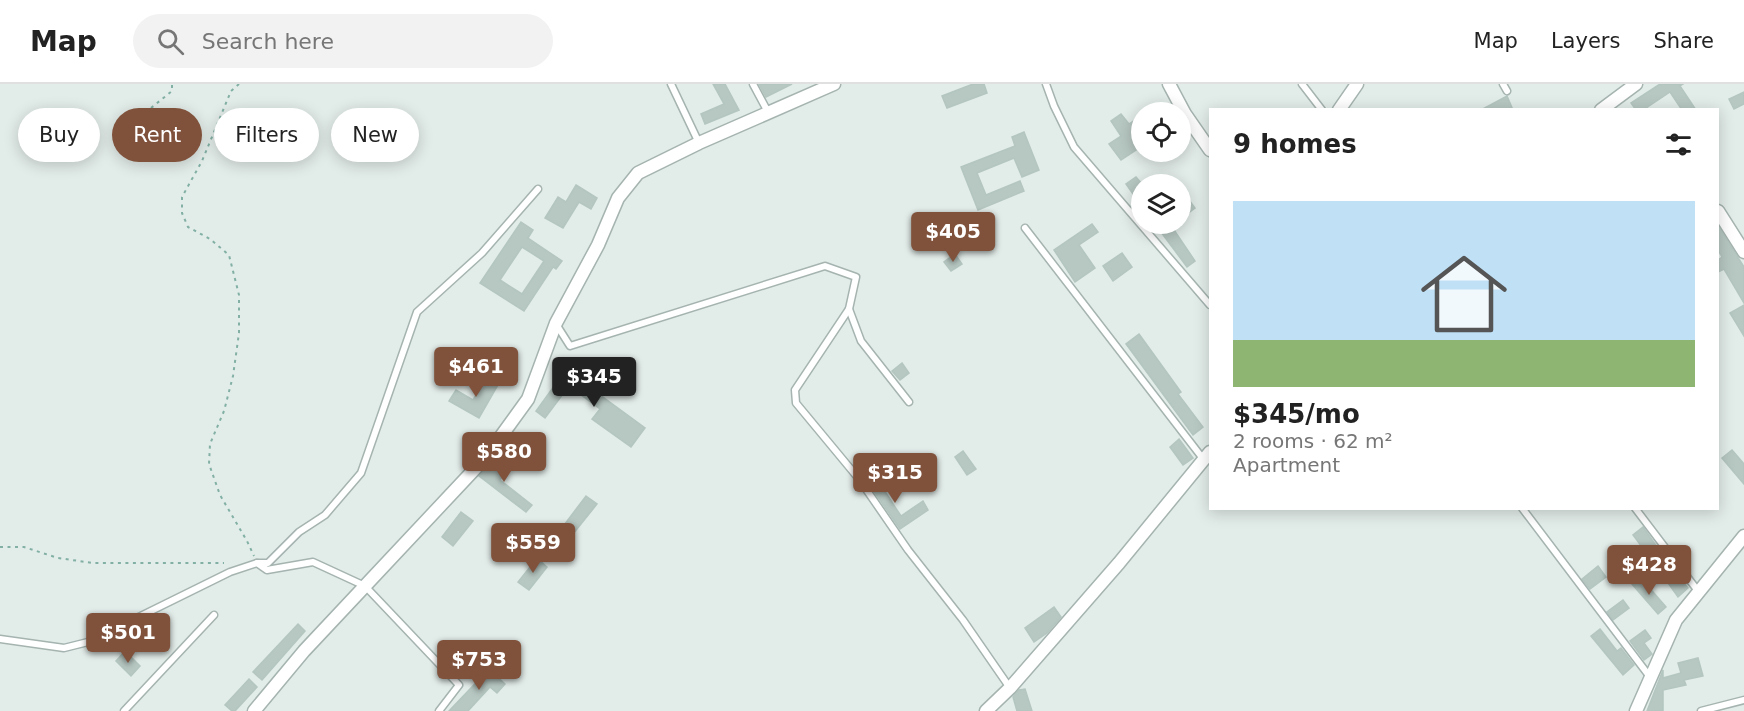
<!DOCTYPE html>
<meta charset="utf-8">
<style>
:root{--surface:#fff;--page:#f2f2f2;--text:#222;--muted:#767676;--line:#e0e0e0;--accent:#80513b}
body{margin:0;font-family:"DejaVu Sans",sans-serif;background:var(--page);color:var(--text);height:100vh;display:flex;flex-direction:column;font-size:22px;white-space:nowrap}
*{box-sizing:border-box;margin:0}
p{font-size:20px;color:var(--muted)}
.icon{flex:none;width:33px;height:33px;fill:none;stroke:currentColor;stroke-width:2;stroke-linecap:round;stroke-linejoin:round}
.map{position:relative;flex:1;overflow:hidden}
.panel{position:absolute;left:1209px;top:24px;width:510px;height:402px;display:flex;flex-direction:column;background:var(--surface);border-radius:0px;box-shadow:0 3px 15px #0003}
.panel>*{flex:none}
.guide{position:absolute;left:18px;top:24px;width:570px;height:54px;display:flex;gap:12px}
.buttons{position:absolute;left:1131px;top:18px;display:grid;gap:12px}
.buttons a{display:grid;place-items:center;width:60px;height:60px;border-radius:50%;background:var(--surface);box-shadow:0 3px 15px #0003;font-size:30px}
.price{position:absolute;translate:-50% -51px;padding:0 14px;border-radius:6px;background:var(--accent);color:#fff;font-size:20px;line-height:39px;filter:drop-shadow(0 2px 3px #0008)}
.price::after{content:'';position:absolute;left:50%;top:36px;width:18px;height:14px;margin-left:-9px;background:inherit;clip-path:polygon(0 0,100% 0,50% 100%)}
.price.current{background:#222;color:#fff}
ul{padding:0;list-style:none}
li{display:grid;align-content:center;gap:12px;height:318px;padding:0 24px}
li span{display:grid;place-items:center;height:186px;border-radius:0px;color:#555}
li>.icon{margin-inline-start:auto}
span .icon{width:108px;height:108px;fill:#fffc;stroke-width:1}
li b{font-size:26px}
h2{display:flex;justify-content:space-between;align-items:center;height:72px;padding:0 24px;font-size:26px}
.tag{padding:0 21px;border-radius:27px;background:var(--surface);box-shadow:0 3px 15px #0003;font-size:21px;line-height:54px}
.tag.current{background:var(--accent);color:#fff}
header{display:flex;align-items:center;gap:36px;box-sizing:border-box;height:84px;padding:0 30px;background:var(--surface);border-bottom:2px solid var(--line)}
header strong{font-size:28px}
nav{display:flex;gap:33px;margin-inline-start:auto;font-size:21px}
.search{width:420px;height:54px;background:var(--page);display:flex;align-items:center;gap:15px;box-sizing:border-box;padding:0 21px;border-radius:33px;color:var(--muted);font-size:22px}
.map>svg:first-child{display:block}
</style>
<header>
<strong>Map</strong>
<div class="search"><svg class="icon" aria-label="search" viewBox="0 0 24 24"><circle cx="10" cy="10" r="6"/><path d="M15 15l6 6"/></svg>Search here</div>
<nav><a>Map</a><a>Layers</a><a>Share</a></nav>
</header>
<div class="map">
<svg width="1744" height="627" viewBox="0 0 1744 627">
<rect width="100%" height="100%" fill="#e2ece8"/>
<g fill="#b7c7c1" stroke="#b4c6c0" stroke-width="1.5" fill-rule="evenodd">
<path d="M713,0H725L739,26L705,40L701,30L724,20Z"/>
<path d="M759,0H792L766,13Z"/>
<path d="M973,0H984L987,9L947,24L942,12Z"/>
<path d="M1660,0H1683L1680,2L1696,26H1682L1670,8L1643,26H1636L1631,19Z"/>
<path d="M1744,8V20L1734,25L1729,15Z"/>
<path d="M1507,12L1513,26H1481Z"/>
<path d="M1121,30L1129,40L1142,31V62L1121,76L1109,60L1121,52L1111,37Z"/>
<path d="M1024,48L1039,86L1022,93L1014,74L977,89L986,111L1020,97L1024,107L978,126L961,83L1015,62L1012,53Z"/>
<path d="M1136,93L1142,100V104L1133,110L1126,100Z"/>
<path d="M576,101L597,114L591,125L579,118L563,144L545,134L558,113L566,118Z"/>
<path d="M1189,116L1195,124L1180,135V122Z"/>
<path d="M521,138L533,146L528,154L562,177L556,185L553,183L524,227L480,199ZM522,163L544,177L522,210L500,196Z"/>
<path d="M1092,140L1098,148L1079,161L1095,184L1075,198L1054,166Z"/>
<path d="M1155,140H1170L1195,177L1187,183Z"/>
<path d="M1718,142L1744,183V219L1724,185L1718,188V176L1722,173L1718,166Z"/>
<path d="M1122,169L1132,183L1113,197L1103,182Z"/>
<path d="M955,170L962,180L951,187L944,178Z"/>
<path d="M1744,221V252L1730,229Z"/>
<path d="M1139,250L1181,308L1178,310L1203,343L1193,351L1126,260Z"/>
<path d="M902,279L909,289L900,296L892,287Z"/>
<path d="M570,280L581,289L577,294L645,344L631,363L592,335L600,325L569,302L545,334L536,327Z"/>
<path d="M487,292L499,299L479,334L449,317L456,306L473,316Z"/>
<path d="M1179,355L1193,374L1183,381L1170,363Z"/>
<path d="M1732,366L1744,380V400L1722,374Z"/>
<path d="M963,367L976,385L967,391L955,373Z"/>
<path d="M504,371L513,379L500,396L532,421L526,428L479,392L486,385L490,388Z"/>
<path d="M872,388L901,432L923,417L928,426L900,445L864,393Z"/>
<path d="M586,412L597,420L565,460L555,453Z"/>
<path d="M461,428L473,437L453,462L442,453Z"/>
<path d="M1643,443L1660,467L1650,474L1633,451Z"/>
<path d="M537,474L547,483L529,506L518,498Z"/>
<path d="M1598,482L1606,493L1590,505L1582,495Z"/>
<path d="M1675,488L1688,504L1678,513L1666,496Z"/>
<path d="M1640,493L1666,523L1658,530L1632,500Z"/>
<path d="M1623,516L1629,524L1613,536L1607,528Z"/>
<path d="M1054,523L1061,533L1047,549L1034,558L1025,544Z"/>
<path d="M298,540L305,547L262,596L253,588Z"/>
<path d="M1600,545L1617,567L1621,564L1634,581L1623,591L1591,552Z"/>
<path d="M1645,546L1651,554L1644,559L1652,570L1644,576L1630,557Z"/>
<path d="M125,567L140,582L131,592L116,577Z"/>
<path d="M1698,574L1703,592L1684,596L1686,601L1663,606V627H1647L1663,586V594L1681,589L1678,579Z"/>
<path d="M489,585L505,600L497,609L490,603L468,627H449Z"/>
<path d="M249,595L257,603L235,627H232L225,621Z"/>
<path d="M1025,605L1032,627H1017L1013,613L1019,606Z"/>
</g>
<g fill="none" stroke-linecap="round" stroke-linejoin="round">
<defs>
<g id="service">
<path d="M671,0L699,59"/>
<path d="M753,0L768,28"/>
<path d="M1046,0L1054,22L1074,63L1210,221"/>
<path d="M1302,0L1322,26"/>
<path d="M1503,0L1507,7"/>
<path d="M1025,144L1204,376"/>
<path d="M849,225L795,306L796,319L859,395L908,466L963,536L1010,604"/>
<path d="M556,240L570,262L825,182L856,193L849,225L861,257L909,318"/>
<path d="M1522,424L1650,593"/>
<path d="M1635,424L1698,507"/>
<path d="M0,555L64,564L88,558L230,488L257,479"/>
<path d="M124,627L214,531"/>
<path d="M439,627L459,601L365,502L313,478L267,486L257,479H268L299,448L325,431L361,389L417,228L482,169L538,105"/>
<path d="M1701,627L1744,616"/>
</g>
<g id="minor">
<path d="M1169,0L1185,30L1210,66"/>
<path d="M1339,26L1357,0"/>
<path d="M1601,26L1636,0"/>
<path d="M1718,127L1744,168"/>
<path d="M254,627L304,567L486,373L528,315L556,239L598,161L618,114L638,89L699,59L834,0"/>
<path d="M986,627L1010,604L1119,479L1210,368"/>
<path d="M1636,627L1676,536L1744,452"/>
</g>
</defs>
<use href="#service" stroke="#a5b4b0" stroke-width="9"/>
<use href="#minor" stroke="#a5b4b0" stroke-width="15"/>
<g stroke="#82b0a5" stroke-width="2" stroke-dasharray="3 4.5" stroke-linecap="butt">
<path d="M239,0L231,7L202,77L182,113V129L188,143L210,155L229,171L239,211V249L233,292L224,327L210,360L209,380L220,411L247,457L254,472"/>
<path d="M151,24L172,7V0"/>
<path d="M0,463H24L58,474L93,479H224"/>
</g>
<use href="#service" stroke="#fff" stroke-width="6"/>
<use href="#minor" stroke="#fff" stroke-width="12"/>
</g>
</svg>
<div class="buttons">
<a><svg class="icon" aria-label="locate" viewBox="0 0 24 24"><circle cx="12" cy="12" r="6"/><path d="M12 2v4M12 18v4M2 12h4M18 12h4"/></svg></a>
<a><svg class="icon" aria-label="layers" viewBox="0 0 24 24"><path d="M12 4l9 5-9 5-9-5zM3 14l9 5 9-5"/></svg></a>
</div>
<b class="price" style="left:953px;top:179px">$405</b>
<b class="price" style="left:476px;top:314px">$461</b>
<b class="price current" style="left:594px;top:324px">$345</b>
<b class="price" style="left:504px;top:399px">$580</b>
<b class="price" style="left:895px;top:420px">$315</b>
<b class="price" style="left:533px;top:490px">$559</b>
<b class="price" style="left:1649px;top:512px">$428</b>
<b class="price" style="left:128px;top:580px">$501</b>
<b class="price" style="left:479px;top:607px">$753</b>
<div class="guide">
<a class="tag">Buy</a>
<a class="tag current">Rent</a>
<a class="tag">Filters</a>
<a class="tag">New</a>
</div>
<section class="panel">
<h2>9 homes<svg class="icon" aria-label="filters" viewBox="0 0 24 24"><path d="M4 7h16M4 17h16"/><circle cx="9" cy="7" r="2"/><circle cx="15" cy="17" r="2"/></svg></h2>
<ul>
<li><span style="background:linear-gradient(#bfe0f5 75%,#8fb573 0)"><svg class="icon" aria-label="home" viewBox="0 0 24 24"><path d="M3 11l9-7 9 7M6 9v11h12V9"/></svg></span><div><b>$345/mo</b><p>2 rooms · 62 m²</p><p>Apartment</p></div></li>
</ul>
</section>
</div>
